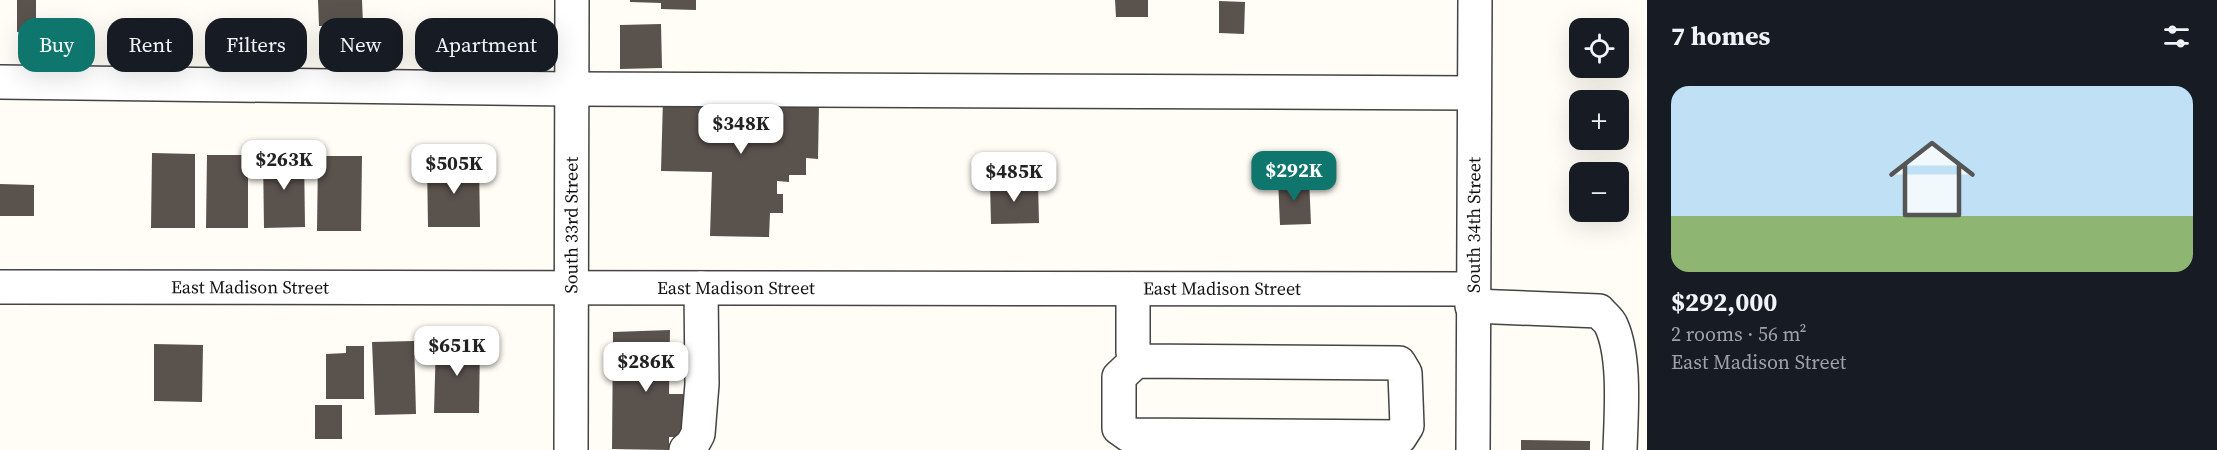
<!DOCTYPE html>
<meta charset="utf-8">
<style>
:root{--surface:#171b24;--page:#20242c;--text:#f1f3f6;--muted:#9ea1a6;--accent:#0f766e}
body{margin:0;font-family:"Source Serif 4",serif;background:var(--page);color:var(--text);height:100vh;display:flex;flex-direction:column;font-size:22px;white-space:nowrap}
*{box-sizing:border-box;margin:0}
p{font-size:20px;color:var(--muted)}
.icon{flex:none;width:33px;height:33px;fill:none;stroke:currentColor;stroke-width:2;stroke-linecap:round;stroke-linejoin:round}
.map{position:relative;flex:1;overflow:hidden}
.drawer{display:flex;flex-direction:column;background:var(--surface);width:570px}
.drawer>*{flex:none}
.guide{position:absolute;left:18px;top:18px;width:570px;height:54px;display:flex;gap:12px}
.tools{position:absolute;left:1569px;top:18px;display:grid;gap:12px}
.tools a{display:grid;place-items:center;width:60px;height:60px;border-radius:12px;background:var(--surface);box-shadow:0 6px 24px #0002;font-size:30px}
.price{position:absolute;translate:-50% -51px;padding:0 14px;border-radius:12px;background:#fff;color:#222;font-size:20px;line-height:39px;filter:drop-shadow(0 2px 3px #0008)}
.price::after{content:'';position:absolute;left:50%;top:36px;width:18px;height:14px;margin-left:-9px;background:inherit;clip-path:polygon(0 0,100% 0,50% 100%)}
.price.on{background:var(--accent);color:#fff}
ul{padding:0;list-style:none}
li{display:grid;align-content:center;gap:12px;height:318px;padding:0 24px}
li span{display:grid;place-items:center;height:186px;border-radius:18px;color:#555}
li>.icon{margin-inline-start:auto}
span .icon{width:108px;height:108px;fill:#fffc;stroke-width:1}
li b{font-size:26px}
h2{display:flex;justify-content:space-between;align-items:center;height:72px;padding:0 24px;font-size:26px}
.pill{padding:0 21px;border-radius:18px;background:var(--surface);box-shadow:0 6px 24px #0002;font-size:21px;line-height:54px}
.pill.on{background:var(--accent);color:#fff}
main{display:flex;flex:1;min-height:0}
.map>svg:first-child{display:block}
</style>
<main>
<div class="map">
<svg width="1647" height="450" viewBox="0 0 1647 450">
<rect width="100%" height="100%" fill="#fffdf5"/>
<g fill="#5a524d">
<rect x="17" y="0" width="19" height="32"/>
<path d="M318,0H362L363,25L319,26Z"/>
<path d="M630,0H696V10L661,9V3L630,2Z"/>
<path d="M1115,0H1148V17H1116Z"/>
<path d="M1219,1L1245,2L1244,34L1219,33Z"/>
<path d="M661,24L662,68L620,69V25Z"/>
<path d="M663,99L819,103L818,159L806,158V175H789V182L777,181V194H783V213H770L769,237L710,236L712,172L661,171Z"/>
<path d="M152,153L195,154V228H151Z"/>
<path d="M304,154L305,227L264,228L263,155Z"/>
<path d="M207,155H248V228H206Z"/>
<path d="M318,156H362L361,231H317Z"/>
<path d="M427,163H479L480,227H428Z"/>
<path d="M1309,178L1311,224L1280,225L1278,179Z"/>
<path d="M1038,182L1039,223L991,224L990,183Z"/>
<path d="M0,184L34,185V216H0Z"/>
<path d="M670,330L669,394H692L691,437H669V450L612,449L613,332Z"/>
<path d="M414,341L416,414L375,415L372,342Z"/>
<path d="M436,341H480L479,413H434Z"/>
<path d="M154,344L203,345L202,402L154,401Z"/>
<path d="M346,346H364V399H326V354L346,353Z"/>
<rect x="315" y="405" width="27" height="34"/>
<path d="M1521,440L1590,441V450H1521Z"/>
</g>
<g fill="none" stroke-linecap="round" stroke-linejoin="round">
<defs>
<g id="minor">
<path d="M0,82L572,89L1474,93"/>
<path id="s1" d="M0,287L1473,289"/>
<path d="M1133,289V352L1136,361L1399,363L1405,373L1407,426L1400,437L1129,435L1119,428V377L1136,361"/>
<path d="M1472,306L1599,311C1603,316 1609,320 1611,325C1626,357 1621,415 1620,450"/>
<path id="s2" d="M571,450L572,0"/>
<path d="M686,450L692,445L698,434L702,384L701,288"/>
<path id="s3" d="M1473,450L1475,0"/>
</g>
</defs>
<use href="#minor" stroke="#444" stroke-width="36"/>
<use href="#minor" stroke="#fff" stroke-width="33"/>
</g>
<g text-anchor="middle" stroke-width="6" stroke-linejoin="round" paint-order="stroke">
<g font-size="18" fill="#111" stroke="#fff">
<text dy="6" stroke="none"><textPath href="#s2" startOffset="225">South 33rd Street</textPath></text>
<text dy="6" stroke="none"><textPath href="#s3" startOffset="225">South 34th Street</textPath></text>
<text dy="6" stroke="none"><textPath href="#s1" startOffset="250">East Madison Street</textPath></text>
<text dy="6" stroke="none"><textPath href="#s1" startOffset="736">East Madison Street</textPath></text>
<text dy="6" stroke="none"><textPath href="#s1" startOffset="1222">East Madison Street</textPath></text>
</g>
</g>
</svg>
<div class="tools">
<a><svg class="icon" aria-label="locate" viewBox="0 0 24 24"><circle cx="12" cy="12" r="6"/><path d="M12 2v4M12 18v4M2 12h4M18 12h4"/></svg></a>
<a>+</a>
<a>−</a>
</div>
<b class="price" style="left:741px;top:155px">$348K</b>
<b class="price" style="left:284px;top:191px">$263K</b>
<b class="price" style="left:454px;top:195px">$505K</b>
<b class="price on" style="left:1294px;top:202px">$292K</b>
<b class="price" style="left:1014px;top:203px">$485K</b>
<b class="price" style="left:457px;top:377px">$651K</b>
<b class="price" style="left:646px;top:393px">$286K</b>
<div class="guide">
<a class="pill on">Buy</a>
<a class="pill">Rent</a>
<a class="pill">Filters</a>
<a class="pill">New</a>
<a class="pill">Apartment</a>
</div>
</div>
<section class="drawer">
<h2>7 homes<svg class="icon" aria-label="filters" viewBox="0 0 24 24"><path d="M4 7h16M4 17h16"/><circle cx="9" cy="7" r="2"/><circle cx="15" cy="17" r="2"/></svg></h2>
<ul>
<li><span style="background:linear-gradient(#bfe0f5 70%,#8fb573 0)"><svg class="icon" aria-label="home" viewBox="0 0 24 24"><path d="M3 11l9-7 9 7M6 9v11h12V9"/></svg></span><div><b>$292,000</b><p>2 rooms · 56 m²</p><p>East Madison Street</p></div></li>
</ul>
</section>
</main>
